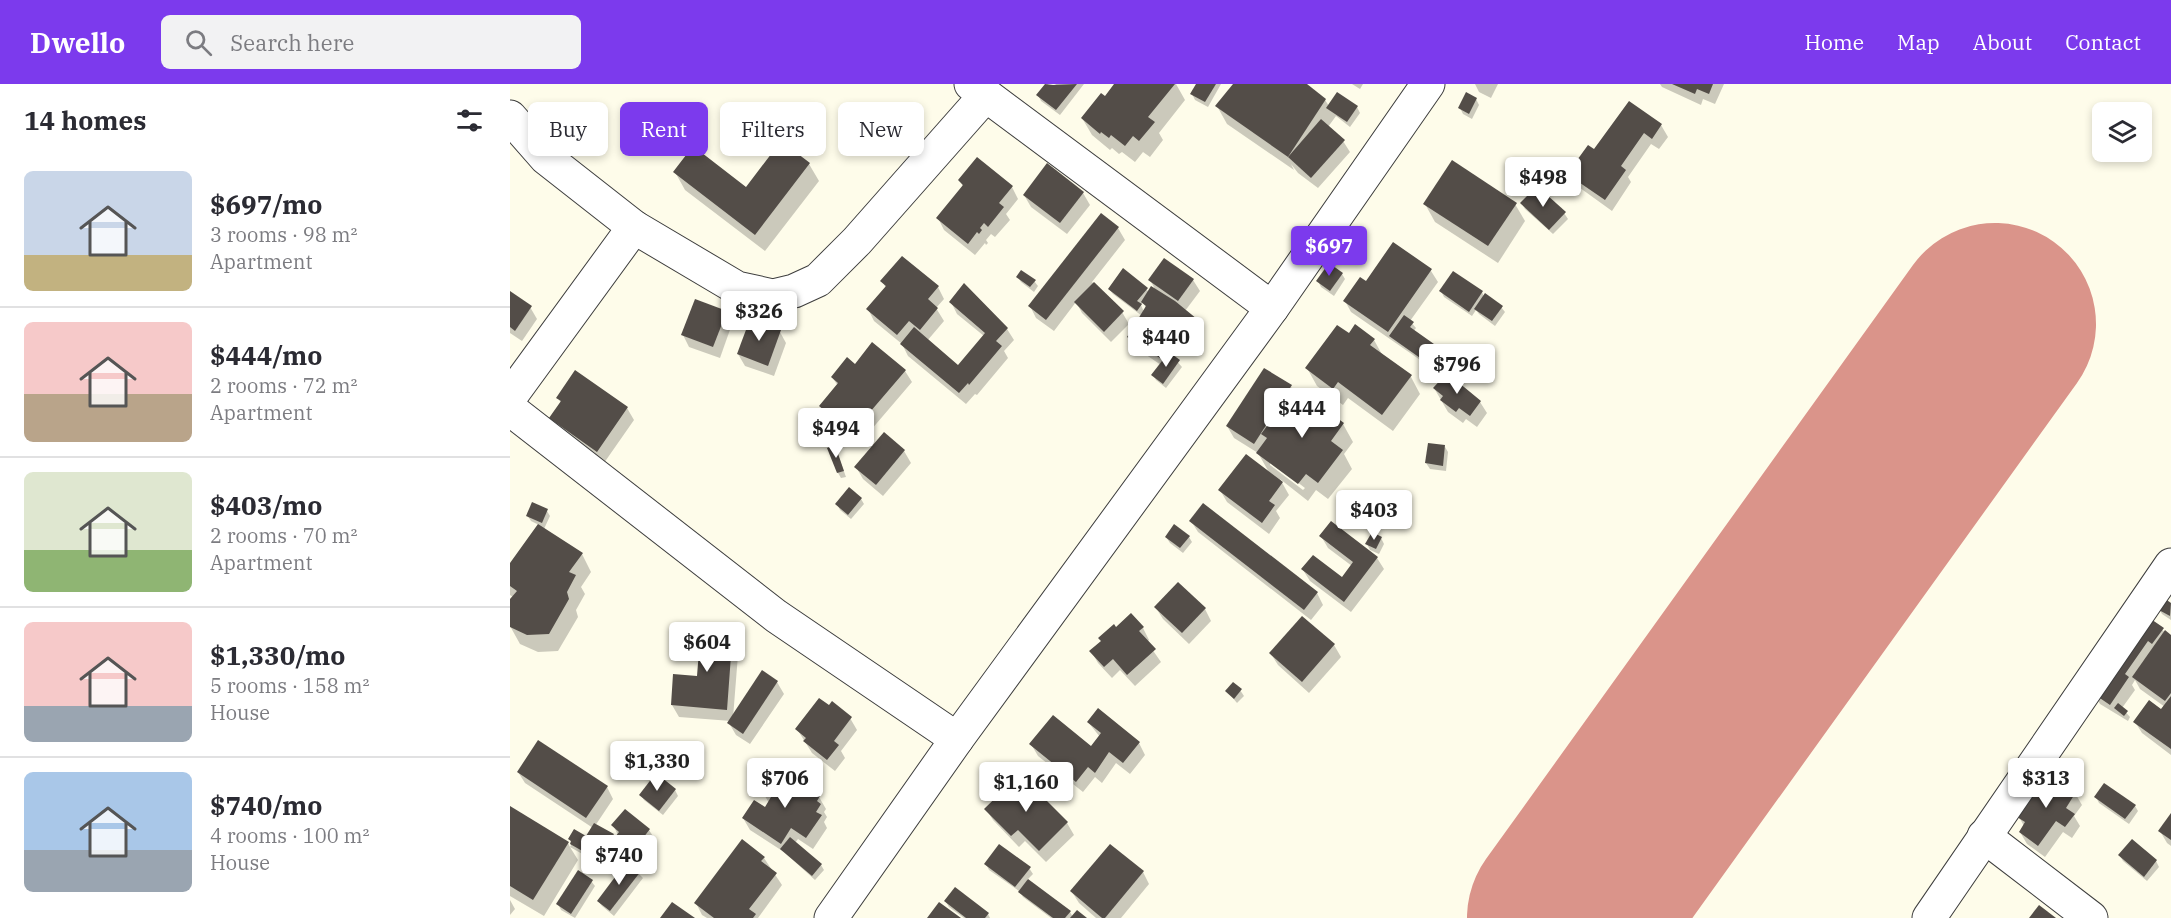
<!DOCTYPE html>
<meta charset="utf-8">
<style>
:root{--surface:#fff;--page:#f2f2f3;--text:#2b2b33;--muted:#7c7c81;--line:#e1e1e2;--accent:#7c3aed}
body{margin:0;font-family:"IBM Plex Serif",serif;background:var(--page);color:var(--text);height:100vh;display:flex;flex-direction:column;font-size:22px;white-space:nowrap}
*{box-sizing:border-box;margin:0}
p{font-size:20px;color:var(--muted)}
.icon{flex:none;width:33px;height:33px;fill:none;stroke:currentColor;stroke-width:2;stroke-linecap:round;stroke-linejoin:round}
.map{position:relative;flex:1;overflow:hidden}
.details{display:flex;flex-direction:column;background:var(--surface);width:510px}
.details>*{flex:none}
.top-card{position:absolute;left:18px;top:18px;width:570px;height:54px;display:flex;gap:12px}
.controls{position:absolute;left:1582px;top:18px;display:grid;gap:12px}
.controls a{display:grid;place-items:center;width:60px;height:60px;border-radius:9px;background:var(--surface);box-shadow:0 3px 9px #0003;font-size:30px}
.price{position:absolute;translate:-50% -51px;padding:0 14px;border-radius:6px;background:#fff;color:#222;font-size:20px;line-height:39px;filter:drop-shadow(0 2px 3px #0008)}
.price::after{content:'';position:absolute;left:50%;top:36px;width:18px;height:14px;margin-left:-9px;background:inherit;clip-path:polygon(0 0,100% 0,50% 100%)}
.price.selected{background:var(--accent);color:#fff}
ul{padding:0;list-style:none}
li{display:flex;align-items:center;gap:18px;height:150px;padding:0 24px}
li+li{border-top:2px solid var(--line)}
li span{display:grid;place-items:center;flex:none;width:168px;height:120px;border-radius:9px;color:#555}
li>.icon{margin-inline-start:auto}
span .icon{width:72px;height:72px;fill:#fffc;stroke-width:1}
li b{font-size:26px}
h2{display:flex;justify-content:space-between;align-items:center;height:72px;padding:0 24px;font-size:26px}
.tag{padding:0 21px;border-radius:9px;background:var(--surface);box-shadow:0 3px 9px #0003;font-size:21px;line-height:54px}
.tag.selected{background:var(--accent);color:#fff}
header{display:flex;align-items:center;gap:36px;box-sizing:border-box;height:84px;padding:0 30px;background:var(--accent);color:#fff}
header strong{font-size:28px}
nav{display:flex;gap:33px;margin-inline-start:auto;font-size:21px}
.search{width:420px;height:54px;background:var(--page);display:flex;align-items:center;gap:15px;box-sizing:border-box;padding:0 21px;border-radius:9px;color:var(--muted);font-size:22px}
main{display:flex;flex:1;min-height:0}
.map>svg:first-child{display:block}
</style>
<header>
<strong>Dwello</strong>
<div class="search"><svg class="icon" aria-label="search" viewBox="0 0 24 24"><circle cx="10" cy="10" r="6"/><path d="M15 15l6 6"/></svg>Search here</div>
<nav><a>Home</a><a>Map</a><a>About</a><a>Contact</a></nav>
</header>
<main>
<section class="details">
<h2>14 homes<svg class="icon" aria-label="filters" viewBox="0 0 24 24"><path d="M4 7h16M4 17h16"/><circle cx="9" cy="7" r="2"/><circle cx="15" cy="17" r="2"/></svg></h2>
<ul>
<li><span style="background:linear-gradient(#c9d6e8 70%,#c2b280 0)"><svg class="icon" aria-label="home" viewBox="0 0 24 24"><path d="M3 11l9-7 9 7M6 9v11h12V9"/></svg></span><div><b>$697/mo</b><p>3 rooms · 98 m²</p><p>Apartment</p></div></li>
<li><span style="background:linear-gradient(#f6c9c9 60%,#b9a48a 0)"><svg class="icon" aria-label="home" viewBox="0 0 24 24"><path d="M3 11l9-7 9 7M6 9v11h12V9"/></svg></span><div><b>$444/mo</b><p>2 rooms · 72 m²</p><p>Apartment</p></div></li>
<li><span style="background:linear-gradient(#dfe7d0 65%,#8fb573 0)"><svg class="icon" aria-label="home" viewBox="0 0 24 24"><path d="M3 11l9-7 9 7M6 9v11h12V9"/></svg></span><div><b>$403/mo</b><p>2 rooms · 70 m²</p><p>Apartment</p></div></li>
<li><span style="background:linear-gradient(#f6c9c9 70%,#9aa5b1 0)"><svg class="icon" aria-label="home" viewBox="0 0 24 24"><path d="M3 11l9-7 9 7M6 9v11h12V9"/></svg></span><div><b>$1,330/mo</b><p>5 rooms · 158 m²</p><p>House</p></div></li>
<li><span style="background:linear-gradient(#a9c7e8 65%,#9aa5b1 0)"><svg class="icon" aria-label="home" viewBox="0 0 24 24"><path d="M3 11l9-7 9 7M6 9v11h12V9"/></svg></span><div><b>$740/mo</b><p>4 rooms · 100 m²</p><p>House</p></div></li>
</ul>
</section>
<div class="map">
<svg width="1661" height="834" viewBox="0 0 1661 834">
<rect width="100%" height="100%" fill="#fefcea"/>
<g fill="#0003" fill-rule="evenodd">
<path d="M537,0L543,3L546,0H574L550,31L531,17L528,11Z"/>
<path d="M606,0H666L675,16L649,49L653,56L640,73L633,68L625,78L612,68L609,70L602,64L600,66L582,51L572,34L595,14Z"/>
<path d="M688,0H711L698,23L685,16L682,10Z"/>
<path d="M725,0H795L815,16L819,22L827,10L847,23L850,29L840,43L826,32L818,43L833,57L840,68L808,104L788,89L781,80L784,86L717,40L707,22Z"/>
<path d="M842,0H853L850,5Z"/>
<path d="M965,0H988L981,14L969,8Z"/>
<path d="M1150,0H1214L1205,20L1193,15L1191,21L1152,3Z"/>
<path d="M966,15L969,21L962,35L953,30L950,24Z"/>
<path d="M1151,41L1158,53L1149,65L1141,60L1118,93L1121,98L1102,127L1066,101L1059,90L1084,67Z"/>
<path d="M272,59L299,80L309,97L255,167L175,106L165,88L236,105Z"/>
<path d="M450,96L502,103L508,115L496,130L500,136L485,153L481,150L476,156L478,159L476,161L475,159L465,171L434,146L428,134L453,103Z"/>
<path d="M573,109L580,121L557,150L521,123L514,111Z"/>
<path d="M915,120H1005L1015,137L988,179L925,138Z"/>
<path d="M1012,120L1054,129L1058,135L1043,150L1015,125Z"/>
<path d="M591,131L608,144L615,156L582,198L612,228L619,240L601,258L572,229L566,218L544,247L526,234L520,222Z"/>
<path d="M921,187L928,198L900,237L906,244L903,248L923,261L926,267L916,280L841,228L835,217L856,199Z"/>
<path d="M832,190L835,195L824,212L811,203L808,197Z"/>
<path d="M508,193L524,197L528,202L524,208L511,198Z"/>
<path d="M640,196H683L690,207L675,227L686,236L692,248L683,262L675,257L664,274L672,283L656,304L646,296L643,291L651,281L626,264L619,253L632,232L603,210L599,205H636L639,208L646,207ZM633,218L636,224L634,228L631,221Z"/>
<path d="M372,197L428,203L434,215L426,224L434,237L417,257L448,283L474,252L447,230L441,218L497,245L504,256L494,267L498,274L467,311L465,310L456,320L398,272L392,260L364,237L358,225L376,204Z"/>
<path d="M931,207L972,208L974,213L991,223L995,228L985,242L969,230L966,226L962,232L934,213Z"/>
<path d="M0,209L20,223L27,235L12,257L0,249Z"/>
<path d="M216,228L222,240L210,274L179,263L173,251Z"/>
<path d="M846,242L864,256L874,274L901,293L910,310L883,347L838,314L833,321L807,302L797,284L839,251Z"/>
<path d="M270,248L276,259L264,292L235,282L228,270Z"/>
<path d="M345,282L395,287L402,298L349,360L318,334L311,322L328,302L322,293Z"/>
<path d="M66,288L117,324L124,336L94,379L47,346L40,334L51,319L48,314Z"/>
<path d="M781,303L785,309L787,306L833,340L843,358L834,370L842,385L818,415L806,406L798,417L770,395L779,411L766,427L770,434L759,450L717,418L710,406L760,390L748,369L724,354L717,342ZM760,377L795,404L793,406L760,381Z"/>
<path d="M924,304L970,318L977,329L967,343L956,335L953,339L938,328Z"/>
<path d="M374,350L394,367L401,379L373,412L353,395L346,383Z"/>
<path d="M935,363L938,368L936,387L920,385L916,379Z"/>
<path d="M327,368L336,393L331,394L328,389Z"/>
<path d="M351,415L354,420L341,435L330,426L327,420Z"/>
<path d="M37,427L40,432L34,445L72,470L81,488L71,503L75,510L66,526L68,533L48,567L28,568L10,560L0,542V517L3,513L0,511V481L29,441L21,437L17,431Z"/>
<path d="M681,437L807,509L813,521L801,536L688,448Z"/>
<path d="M811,452L867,474L874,485L841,528L800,497L793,486L832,495L842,482L818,464Z"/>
<path d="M656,453H679L682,458L673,469L660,459Z"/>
<path d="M871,454L874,460L869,470L860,466L857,460Z"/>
<path d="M1654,517L1661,521V536L1652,530L1649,525Z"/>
<path d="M646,524L695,525L701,537L679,560L653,535Z"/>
<path d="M1636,533L1661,553V671L1632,649L1625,638L1651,628L1655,623L1630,605L1625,596L1622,601L1625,606L1612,624L1620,633L1618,637L1590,620L1583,608Z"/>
<path d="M792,534L824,561L831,573L799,609L768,581L761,570Z"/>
<path d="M633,544L639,556L637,558L651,578L625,602L610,586L602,594L588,579L581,567L606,545Z"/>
<path d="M222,546L229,558L223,634L253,589L267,598L274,610L240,660L226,651L219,639L221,637L169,633L162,621L189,593Z"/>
<path d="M730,606L734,612L727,619L717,607Z"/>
<path d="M319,623L340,634L347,646L331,667L335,674L325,687L302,669L287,645Z"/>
<path d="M578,638L629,659L635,671L620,690L606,679L592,699L585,693L573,708L528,672L521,660L581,664L590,653Z"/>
<path d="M8,688L97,703L103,715L85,742L102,751L105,755L108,751L103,741L139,746L146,757L124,785L133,794L104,832L92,822L88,817L108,791L100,786L97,781L95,783L60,763L68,776L34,832L0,812V724L58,759L60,763L62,759L59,755L77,754L83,744L15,699ZM101,764L106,774L116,781L112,786L107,778L101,774L99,768Z"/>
<path d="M510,692L557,739L564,751L536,778L515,757L509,763L483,736L476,725Z"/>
<path d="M287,704L309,713L316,725L314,728L317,733L314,738L317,744L303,765L288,755L285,759L311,781L314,786L305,796L274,768L240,746L233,734L255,725L259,719L252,707Z"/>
<path d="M165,706L168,712L153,731L134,716L131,711Z"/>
<path d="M1565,709L1572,721L1564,732L1570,742L1562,754L1553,748L1535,773L1517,760L1510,748L1514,742L1509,733Z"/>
<path d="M1586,713L1625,722L1628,727L1619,740L1589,719Z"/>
<path d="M1661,731V762L1657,759L1650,747Z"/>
<path d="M1622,757L1646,777L1649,783L1637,797L1613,777L1610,772Z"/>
<path d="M254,774L272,801L248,834H197L192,831L186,819Z"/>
<path d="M476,780L519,784L523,790L517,796L560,828L563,833L574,834H541L513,813L509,807L479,786Z"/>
<path d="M633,788L639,800L611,834H586L569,819L562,808Z"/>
<path d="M81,797L85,802L65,834L51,826L48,820Z"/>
<path d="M0,816L5,825L0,831Z"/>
<path d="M436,818L478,830L480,834H454L439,823Z"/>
</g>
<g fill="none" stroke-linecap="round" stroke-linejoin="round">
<path stroke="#da948a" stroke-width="202" d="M1058,834L1485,240"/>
</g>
<g fill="#534d48">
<path d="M535,0L543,1L567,0L546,26L526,11Z"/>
<path d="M604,0H665L638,33L645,38L629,57L623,52L615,62L601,51L599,54L591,48L590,50L571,34L591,9L595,12Z"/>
<path d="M686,0H706L695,18L680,10Z"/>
<path d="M723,0H797L816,15L778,73L705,22Z"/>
<path d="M1162,0H1203L1199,10L1187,5L1185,10Z"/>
<path d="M827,8L848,22L837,38L816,24Z"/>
<path d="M956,8L967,14L959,30L948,24Z"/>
<path d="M1119,17L1152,40L1142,55L1134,49L1111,82L1116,86L1095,116L1057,90L1078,61L1084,65Z"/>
<path d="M811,35L835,56L801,94L778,73Z"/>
<path d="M271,57L300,79L245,151L163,88L183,62L236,103Z"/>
<path d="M467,73L503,102L489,119L494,123L478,143L474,139L470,144L472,146L469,150L467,148L458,160L426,134L453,101L448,96Z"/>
<path d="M942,76L1007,119L978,162L913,120Z"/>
<path d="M537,79L574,108L550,139L513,111Z"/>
<path d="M1027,102L1056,128L1039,146L1010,119Z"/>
<path d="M591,129L609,143L536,236L518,222Z"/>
<path d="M883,158L922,185L878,248L833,217L850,193L856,197Z"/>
<path d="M392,172L429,202L418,215L428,224L410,246L399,237L387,251L356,225L376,202L370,197Z"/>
<path d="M654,174L684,195L668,217L638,196Z"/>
<path d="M819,179L833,189L820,207L806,197Z"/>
<path d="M613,184L638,204L627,217L632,220L627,227L598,205Z"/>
<path d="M511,186L526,196L520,203L506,193Z"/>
<path d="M943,187L973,207L959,228L929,207Z"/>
<path d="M584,198L614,227L594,248L564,218Z"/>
<path d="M454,199L498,244L486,257L492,262L459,301L458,299L449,309L390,260L404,243L448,281L475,249L439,218Z"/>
<path d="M641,202L665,217L687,235L676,251L668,247L650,274L617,253L636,222L631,218Z"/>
<path d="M0,207L22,222L5,247L0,243Z"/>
<path d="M975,209L993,222L982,237L964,225Z"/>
<path d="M185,215L217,227L203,263L171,251Z"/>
<path d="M894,231L904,238L900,243L924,260L913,276L879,252Z"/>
<path d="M240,235L271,246L258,282L227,270Z"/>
<path d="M845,240L865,255L860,261L902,291L872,331L828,298L823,305L795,284L827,241L839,249Z"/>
<path d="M362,258L396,286L342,349L309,322L328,299L321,293L337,273L345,280Z"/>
<path d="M659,268L670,276L653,300L641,291Z"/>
<path d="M754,284L782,301L744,360L716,342Z"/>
<path d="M65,286L118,323L87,368L39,334L51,317L46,314Z"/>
<path d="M937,289L971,317L960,332L949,324L946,328L930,316L933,312L923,304Z"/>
<path d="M786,304L834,339L821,357L833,366L808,399L796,390L788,400L746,369L757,354L751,350Z"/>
<path d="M374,348L395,366L366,401L344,383Z"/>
<path d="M918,359L935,361L933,382L915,379Z"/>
<path d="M325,361L334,387L327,389L317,364Z"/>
<path d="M736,370L773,398L759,417L765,421L752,439L708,406Z"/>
<path d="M339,403L352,414L338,431L325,420Z"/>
<path d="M22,418L38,425L32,439L16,432Z"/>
<path d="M693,419L808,508L794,526L679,437Z"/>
<path d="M821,437L868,473L834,518L791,485L803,471L832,493L843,478L809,452Z"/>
<path d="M28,440L73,469L59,488L66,491L57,508L59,515L39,550L17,551L0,543V515L7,507L0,502V479Z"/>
<path d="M664,440L680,452L670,464L655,453Z"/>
<path d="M862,448L872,453L866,465L855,460Z"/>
<path d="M668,498L696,524L672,549L644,523Z"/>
<path d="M1654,514L1661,519L1660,532L1647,525Z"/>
<path d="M621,529L634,543L629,547L646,565L617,591L603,575L594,583L579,567L591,557L588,554L604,540L606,543Z"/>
<path d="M1635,531L1654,544L1642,560L1638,557L1615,590L1619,593L1600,621L1581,608Z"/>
<path d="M792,532L825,560L792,598L759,569Z"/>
<path d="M191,542L223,544L217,626L161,621L163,590L187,592Z"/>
<path d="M1655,546L1661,551V609L1655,617L1622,593Z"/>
<path d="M252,586L268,597L233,650L217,639Z"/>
<path d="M723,598L732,605L724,615L715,607Z"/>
<path d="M1661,612V665L1623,638L1639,616L1651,625Z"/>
<path d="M309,614L319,621L322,617L342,633L324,657L329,661L317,676L293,657L296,654L285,645Z"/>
<path d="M1608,619L1618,627L1614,632L1604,624Z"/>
<path d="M588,624L630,658L613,679L599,668L585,689L578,683L566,698L519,660L543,631L581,662L591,649L577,638Z"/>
<path d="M28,656L98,702L76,734L7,688Z"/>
<path d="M263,687L287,702L289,698L310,712L307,717L311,720L306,728L312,731L296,754L281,744L271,760L232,734L244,716L255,723L261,713L250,706Z"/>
<path d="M1537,688L1566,708L1556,724L1565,730L1555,743L1546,737L1528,762L1509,748L1515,738L1507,733Z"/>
<path d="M146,689L166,705L149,727L129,711Z"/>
<path d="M510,690L558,738L529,767L508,746L501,752L474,725Z"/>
<path d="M1594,699L1626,721L1615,735L1584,713Z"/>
<path d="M0,722L59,758L23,816L0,802Z"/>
<path d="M115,725L140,745L116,776L98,762L109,748L101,741Z"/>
<path d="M1661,729V756L1648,747Z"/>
<path d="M84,739L104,750L96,763L100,766L92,778L60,760L61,757L58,755L64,745L76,752Z"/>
<path d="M280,753L312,780L302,792L270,765Z"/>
<path d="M232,755L255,773L251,777L267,789L239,825L246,830L243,834H204L184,819Z"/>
<path d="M1622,755L1647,776L1634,793L1608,771Z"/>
<path d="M489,760L521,783L505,803L474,780Z"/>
<path d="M600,760L634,787L595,834H592L560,807Z"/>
<path d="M101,772L109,777L103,785L95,781Z"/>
<path d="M117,777L131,787L100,827L87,817Z"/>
<path d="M68,786L83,796L61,830L46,820Z"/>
<path d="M518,795L561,827L555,834H543L508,808Z"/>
<path d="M445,803L479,829L475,834H456L434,817Z"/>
<path d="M162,818L185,834H150Z"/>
<path d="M429,818L451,834H417Z"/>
<path d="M1529,821L1546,834H1519Z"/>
<path d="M567,826L577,834H560Z"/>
</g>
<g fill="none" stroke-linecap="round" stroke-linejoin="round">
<defs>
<g id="minor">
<path d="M461,0L762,224"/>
<path d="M0,33L36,74L124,143L227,204L263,212L284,207L308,196L347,157L475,12"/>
<path d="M0,313L124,143"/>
<path d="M0,325L266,532L447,655"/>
<path d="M1474,752L1581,834"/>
<path d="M321,834L447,655L762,224L918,0"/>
<path d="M1419,834L1661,481"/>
</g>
</defs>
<use href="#minor" stroke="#3e3e3e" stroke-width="35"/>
<use href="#minor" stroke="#fff" stroke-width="33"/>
</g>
</svg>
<div class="controls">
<a><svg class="icon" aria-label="layers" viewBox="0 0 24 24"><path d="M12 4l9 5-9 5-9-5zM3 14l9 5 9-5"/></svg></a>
</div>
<b class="price" style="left:1033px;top:124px">$498</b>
<b class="price selected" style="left:819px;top:193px">$697</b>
<b class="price" style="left:249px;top:258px">$326</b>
<b class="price" style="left:656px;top:284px">$440</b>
<b class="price" style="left:947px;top:311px">$796</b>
<b class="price" style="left:792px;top:355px">$444</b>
<b class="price" style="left:326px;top:375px">$494</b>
<b class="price" style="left:864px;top:457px">$403</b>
<b class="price" style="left:197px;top:589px">$604</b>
<b class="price" style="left:147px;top:708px">$1,330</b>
<b class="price" style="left:275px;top:725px">$706</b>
<b class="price" style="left:1536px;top:725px">$313</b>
<b class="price" style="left:516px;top:729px">$1,160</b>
<b class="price" style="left:109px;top:802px">$740</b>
<div class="top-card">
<a class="tag">Buy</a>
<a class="tag selected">Rent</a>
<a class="tag">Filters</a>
<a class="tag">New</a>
</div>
</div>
</main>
